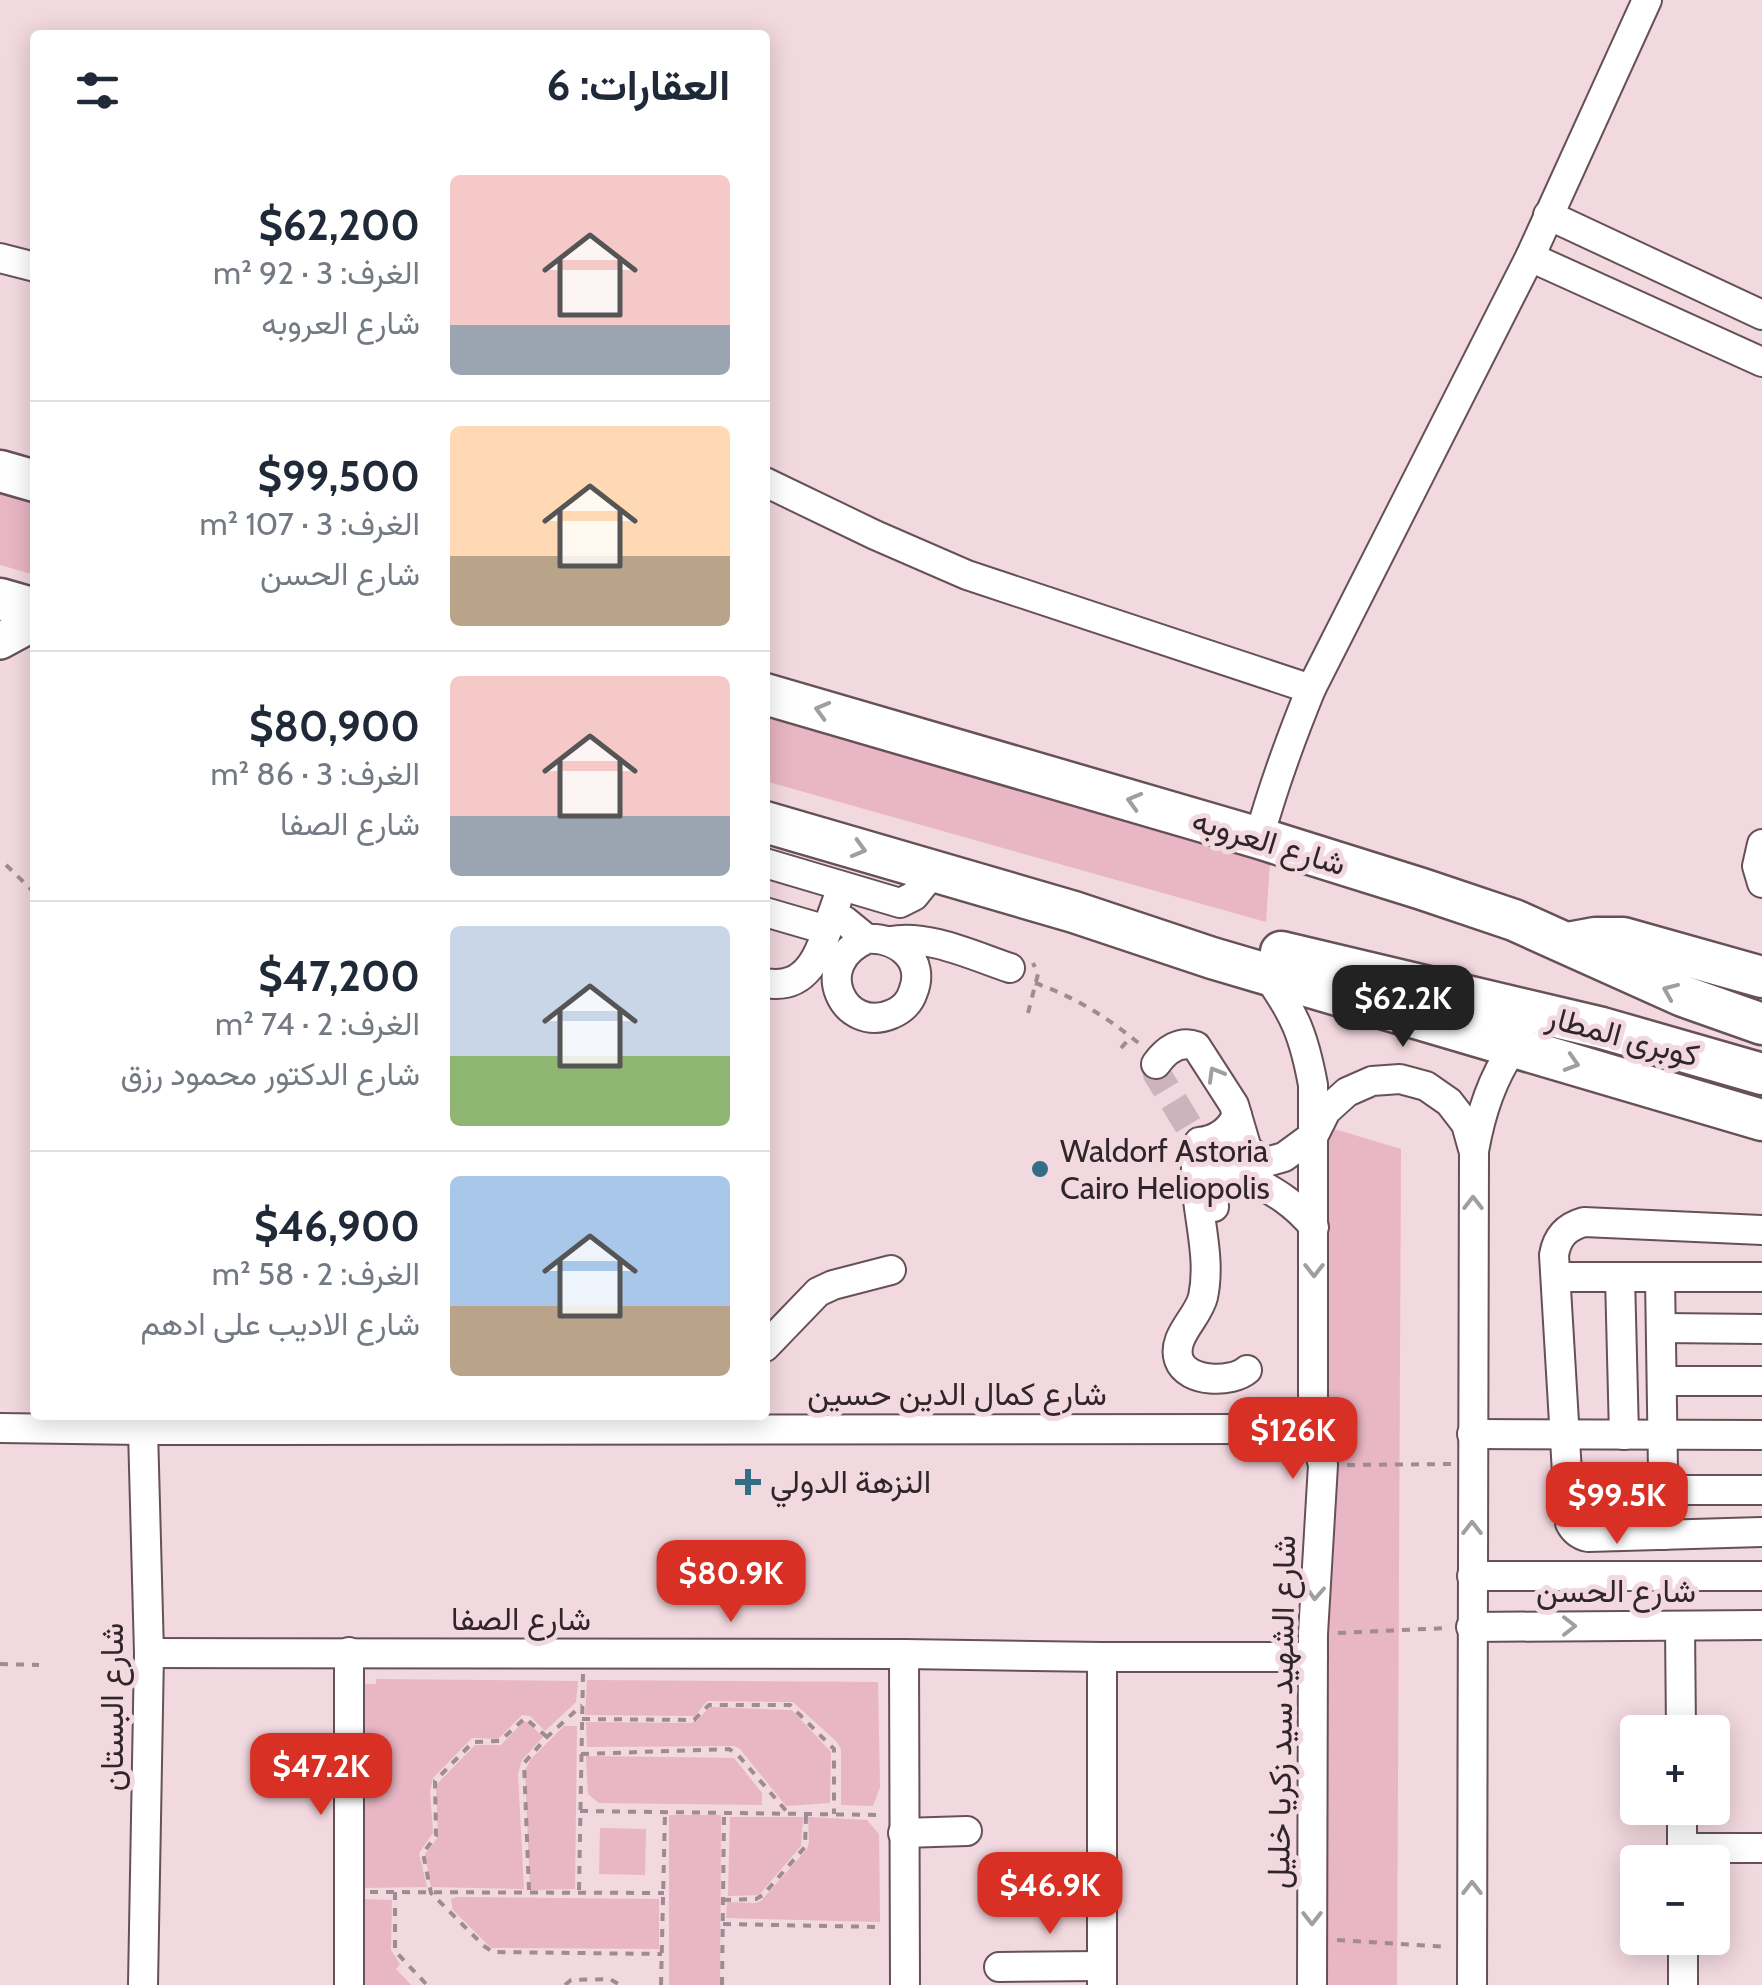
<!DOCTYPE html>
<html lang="ar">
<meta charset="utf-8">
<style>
:root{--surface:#fff;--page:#f2f2f3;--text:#1f2937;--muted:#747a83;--line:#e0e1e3;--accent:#d93025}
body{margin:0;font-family:Cabin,Vazirmatn,sans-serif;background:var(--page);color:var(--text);direction:rtl;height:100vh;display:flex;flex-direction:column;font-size:38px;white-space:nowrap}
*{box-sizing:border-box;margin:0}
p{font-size:32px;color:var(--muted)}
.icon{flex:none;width:55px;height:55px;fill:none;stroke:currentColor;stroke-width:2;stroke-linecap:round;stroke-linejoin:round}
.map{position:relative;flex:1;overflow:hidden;direction:ltr}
.panel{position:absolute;left:30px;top:30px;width:740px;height:1390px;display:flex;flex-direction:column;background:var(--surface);border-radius:10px;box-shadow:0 5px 25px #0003;direction:rtl}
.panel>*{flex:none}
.buttons{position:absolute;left:1620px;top:1715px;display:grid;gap:20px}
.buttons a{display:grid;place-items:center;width:110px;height:110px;border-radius:10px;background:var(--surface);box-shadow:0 5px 25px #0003;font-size:50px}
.price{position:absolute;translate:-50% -85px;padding:0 22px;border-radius:20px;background:var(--accent);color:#fff;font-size:32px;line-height:65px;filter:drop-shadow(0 2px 5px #0008)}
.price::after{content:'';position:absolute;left:50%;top:60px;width:30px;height:22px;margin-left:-15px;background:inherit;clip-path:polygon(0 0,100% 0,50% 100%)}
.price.selected{background:#222;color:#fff}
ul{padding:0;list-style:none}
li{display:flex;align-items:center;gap:30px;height:250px;padding:0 40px}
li+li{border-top:2px solid var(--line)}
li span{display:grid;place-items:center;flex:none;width:280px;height:200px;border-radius:10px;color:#555}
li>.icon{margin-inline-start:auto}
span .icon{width:120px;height:120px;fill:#fffc;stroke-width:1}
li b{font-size:42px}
h2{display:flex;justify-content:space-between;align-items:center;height:120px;padding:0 40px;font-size:42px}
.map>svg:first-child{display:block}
</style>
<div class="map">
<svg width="1762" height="1985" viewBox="0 0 1762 1985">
<rect width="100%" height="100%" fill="#f2d8df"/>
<g fill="#e8b6c4">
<path d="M0,483L35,493V575L0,565Z"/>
<path d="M765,711L1270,862L1266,922L765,781Z"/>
<path d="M1321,1125L1401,1149L1397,1985H1326Z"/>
<path d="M376,1679L578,1681L576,1702L545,1731L530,1716L522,1715L498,1739L472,1738L433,1778L430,1791L433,1833L419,1853L427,1887L361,1888L362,1684H376Z"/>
<path d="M587,1680L878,1682L880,1787L873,1806L841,1805V1749L836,1741L793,1702L707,1701L695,1716L585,1715Z"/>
<path d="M712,1707L792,1710L831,1752L830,1803L786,1806L740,1749L734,1746L587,1747L586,1722L691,1723C701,1721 703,1710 712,1707Z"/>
<path d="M523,1722H528L543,1737L522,1760L518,1774L524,1889L431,1887L425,1854L438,1837L436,1785L475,1745H501Z"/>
<path d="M564,1726H577L575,1889L530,1890L525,1770L531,1759Z"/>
<path d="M586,1756L734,1758L762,1793V1805L599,1803L588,1794Z"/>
<path d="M669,1815H721L720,1985H669Z"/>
<path d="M730,1817H803L801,1846L759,1895L728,1896Z"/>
<path d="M808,1817L867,1820L879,1834L880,1922L726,1918L727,1902L755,1903L761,1901L807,1849L809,1842Z"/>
<path d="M600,1828L646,1829L645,1875L599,1874Z"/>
<path d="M457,1897L659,1899V1949L491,1948L453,1910L451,1899Z"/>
<path d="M362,1899L392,1900L391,1950L400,1964L396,1969L411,1985H361Z"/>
</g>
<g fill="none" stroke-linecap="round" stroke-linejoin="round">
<path stroke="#cbb4bb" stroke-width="28" stroke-dasharray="28 14" stroke-linecap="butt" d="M1156,1064L1157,1074L1193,1133"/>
<defs>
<g id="minor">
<path d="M1548,215L1762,315"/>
<path d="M1530,257L1762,362"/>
<path d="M0,258L35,267"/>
<path d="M765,482L875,535L967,575L1311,689"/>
<path d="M1259,838C1273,787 1291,738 1311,689L1530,257L1647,0"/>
<path d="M1762,844L1757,866L1762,883"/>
<path d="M765,863L900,903L914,896L934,871"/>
<path d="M765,912L827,930"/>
<path d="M832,915L845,921L867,939C898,937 926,960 913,992C910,1002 902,1010 892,1014C844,1035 809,964 867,939"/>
<path d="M891,941C928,934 974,956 1010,968"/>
<path d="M1266,974C1295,1014 1304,1036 1313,1085V1429L1323,1465L1313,1634L1312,1985"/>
<path d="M765,983C816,992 823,938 837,901"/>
<path d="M1156,1064C1166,1050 1180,1040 1196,1046L1234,1105L1247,1149L1263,1161H1270L1284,1157L1314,1135L1326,1111L1347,1092L1372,1081L1400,1079L1426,1086L1449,1102L1466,1124L1473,1149"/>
<path d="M1237,1115C1230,1131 1217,1140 1199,1142C1187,1192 1214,1246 1203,1297C1198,1318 1171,1337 1179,1360C1187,1383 1232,1383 1247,1370"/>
<path d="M1206,1150C1243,1181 1281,1186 1314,1227"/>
<path d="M1214,1207L1213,1176L1221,1161"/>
<path d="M1762,1230L1584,1222C1566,1227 1557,1237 1554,1255L1570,1523C1574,1531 1579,1535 1588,1537L1762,1532"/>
<path d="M1556,1277H1762"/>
<path d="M1620,1277L1624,1435"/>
<path d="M1660,1277L1664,1535"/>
<path d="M1661,1328L1762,1329"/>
<path d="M765,1347L818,1292L833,1285L891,1270"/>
<path d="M1662,1381H1762"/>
<path d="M0,1428L143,1430L1313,1429"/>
<path d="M1472,1434L1762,1435"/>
<path d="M1568,1490H1762"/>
<path d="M1472,1576H1762"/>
<path d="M1680,1626L1681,1732"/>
<path d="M1471,1627L1762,1625"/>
<path d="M149,1653L904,1654L1102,1657H1313"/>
<path d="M904,1654L905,1985"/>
<path d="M1102,1657V1985"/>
<path d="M1682,1808V1862"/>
<path d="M903,1833L967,1831"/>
<path d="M1682,1848H1762"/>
<path d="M1683,1938V1985"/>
<path d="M999,1967L1102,1966"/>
<path d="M143,1985L149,1653L143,1430"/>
<path d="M349,1985V1652"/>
<path d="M1472,1985L1474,1151C1481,1112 1492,1079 1514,1046"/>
</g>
<path id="major" d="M0,641L35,622"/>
<g id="highway">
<path d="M0,471L35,481"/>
<path d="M0,599L35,609"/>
<path d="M765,694L1259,838L1422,889L1514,920L1683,996L1762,1024"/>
<path d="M765,822L1074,912L1212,958L1762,1120"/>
<path d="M1568,943L1595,938H1623L1762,977"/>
<path d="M1281,952L1602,1028L1762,1074"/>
</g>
</defs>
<use href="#minor" stroke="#665157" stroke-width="32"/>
<use href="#major" stroke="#665157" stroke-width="40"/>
<use href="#highway" stroke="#665157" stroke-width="45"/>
<g stroke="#9f8b91" stroke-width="4" stroke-dasharray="8 8" stroke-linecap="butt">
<path d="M6,865L35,893"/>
<path d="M1035,983C1075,997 1109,1018 1142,1046"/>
<path d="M1028,1013L1038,974L1033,963"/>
<path d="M1121,1048L1131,1037"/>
<path d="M1347,1465L1452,1464"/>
<path d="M1338,1633L1448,1628"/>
<path d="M0,1664L39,1665"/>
<path d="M582,1719L694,1720L709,1705H790L834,1749V1814"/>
<path d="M547,1737L525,1718L500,1741L473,1742L435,1781L436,1836L423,1853L431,1893L484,1946L493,1952L662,1954"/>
<path d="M581,1754L729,1749L738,1755L788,1813"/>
<path d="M580,1811L883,1815"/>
<path d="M529,1890L524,1763L547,1737L582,1705"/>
<path d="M579,1890L583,1674"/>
<path d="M370,1892L664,1893"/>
<path d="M395,1892V1951L427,1985"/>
<path d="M723,1900L756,1899L763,1895L805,1847L806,1814"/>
<path d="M723,1924L880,1927"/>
<path d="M1337,1940L1447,1947"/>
<path d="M565,1985L571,1980L610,1979L620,1985"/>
<path d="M661,1985L665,1812"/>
<path d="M722,1985L724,1813"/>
</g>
<use href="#minor" stroke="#fff" stroke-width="28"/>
<use href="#major" stroke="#fff" stroke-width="35"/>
<use href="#highway" stroke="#fff" stroke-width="40"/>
</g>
<defs><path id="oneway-chevron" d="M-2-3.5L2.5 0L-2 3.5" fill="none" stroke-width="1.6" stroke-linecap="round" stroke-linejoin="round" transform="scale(2.5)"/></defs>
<g stroke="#a29d9f">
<use href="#oneway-chevron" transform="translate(822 710) rotate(-164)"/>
<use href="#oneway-chevron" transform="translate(1134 801) rotate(-164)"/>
<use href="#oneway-chevron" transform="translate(859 849) rotate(16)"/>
<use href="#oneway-chevron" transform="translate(1670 991) rotate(-157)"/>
<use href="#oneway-chevron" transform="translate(1572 1063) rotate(17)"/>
<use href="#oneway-chevron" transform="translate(1215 1074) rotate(-120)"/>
<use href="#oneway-chevron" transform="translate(1473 1203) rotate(-90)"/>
<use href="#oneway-chevron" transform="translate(1314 1270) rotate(90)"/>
<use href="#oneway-chevron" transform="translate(1472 1528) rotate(-90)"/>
<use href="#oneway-chevron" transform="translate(1315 1593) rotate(93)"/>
<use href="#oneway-chevron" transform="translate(1569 1626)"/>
<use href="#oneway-chevron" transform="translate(1472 1888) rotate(-90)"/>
<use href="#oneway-chevron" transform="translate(1312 1918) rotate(90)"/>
</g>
<g fill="#346d86" stroke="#f2d8df" stroke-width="4">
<circle cx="1040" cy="1169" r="10"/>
<path d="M743 1467h10v10h10v10h-10v10h-10v-10h-10v-10h10z"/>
</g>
<g text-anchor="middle" stroke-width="10" stroke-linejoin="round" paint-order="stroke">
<g font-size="32" fill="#302629" stroke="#f2d8df">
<text transform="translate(1269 842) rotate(17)" y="11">شارع العروبه</text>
<text transform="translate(1623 1036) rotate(15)" y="11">كوبرى المطار</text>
<text x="957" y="1405">شارع كمال الدين حسين</text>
<text x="1616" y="1602">شارع الحسن</text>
<text x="521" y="1630">شارع الصفا</text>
<text transform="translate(112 1707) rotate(-90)" y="11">شارع البستان</text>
<text transform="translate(1281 1712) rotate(-89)" y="11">شارع الشهيد سيد زكريا خليل</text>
</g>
<g font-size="32" fill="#302629" stroke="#f2d8df" text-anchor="start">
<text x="1060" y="1162">Waldorf Astoria<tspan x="1060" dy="37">Cairo Heliopolis</tspan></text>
<text x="770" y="1493">النزهة الدولي</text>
</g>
</g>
</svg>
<div class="buttons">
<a>+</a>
<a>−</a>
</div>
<b class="price selected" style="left:1403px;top:1050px">$62.2K</b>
<b class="price" style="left:1293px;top:1482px">$126K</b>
<b class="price" style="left:1617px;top:1547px">$99.5K</b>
<b class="price" style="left:731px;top:1625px">$80.9K</b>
<b class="price" style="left:321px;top:1818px">$47.2K</b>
<b class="price" style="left:1050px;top:1937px">$46.9K</b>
<section class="panel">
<h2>العقارات: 6<svg class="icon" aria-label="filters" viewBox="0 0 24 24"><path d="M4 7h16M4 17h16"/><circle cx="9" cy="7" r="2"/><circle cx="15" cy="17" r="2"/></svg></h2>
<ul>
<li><span style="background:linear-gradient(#f6c9c9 75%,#9aa5b1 0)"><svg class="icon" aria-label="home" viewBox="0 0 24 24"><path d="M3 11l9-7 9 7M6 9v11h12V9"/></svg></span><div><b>$62,200</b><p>الغرف: 3 · 92 m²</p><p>شارع العروبه</p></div></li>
<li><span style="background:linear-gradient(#ffd9b3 65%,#b9a48a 0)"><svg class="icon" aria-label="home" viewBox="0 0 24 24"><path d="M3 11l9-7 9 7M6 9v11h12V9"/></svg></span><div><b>$99,500</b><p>الغرف: 3 · 107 m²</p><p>شارع الحسن</p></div></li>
<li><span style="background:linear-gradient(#f6c9c9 70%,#9aa5b1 0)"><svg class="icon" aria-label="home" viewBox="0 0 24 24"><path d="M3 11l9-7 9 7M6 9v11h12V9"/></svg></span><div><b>$80,900</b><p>الغرف: 3 · 86 m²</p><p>شارع الصفا</p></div></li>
<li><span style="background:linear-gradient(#c9d6e8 65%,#8fb573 0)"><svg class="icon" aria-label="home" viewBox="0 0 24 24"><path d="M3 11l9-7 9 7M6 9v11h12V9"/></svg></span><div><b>$47,200</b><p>الغرف: 2 · 74 m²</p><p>شارع الدكتور محمود رزق</p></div></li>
<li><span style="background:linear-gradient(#a9c7e8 65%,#b9a48a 0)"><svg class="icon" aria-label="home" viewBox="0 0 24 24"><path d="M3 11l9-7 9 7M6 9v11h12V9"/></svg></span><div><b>$46,900</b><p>الغرف: 2 · 58 m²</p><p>شارع الاديب على ادهم</p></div></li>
</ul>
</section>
</div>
